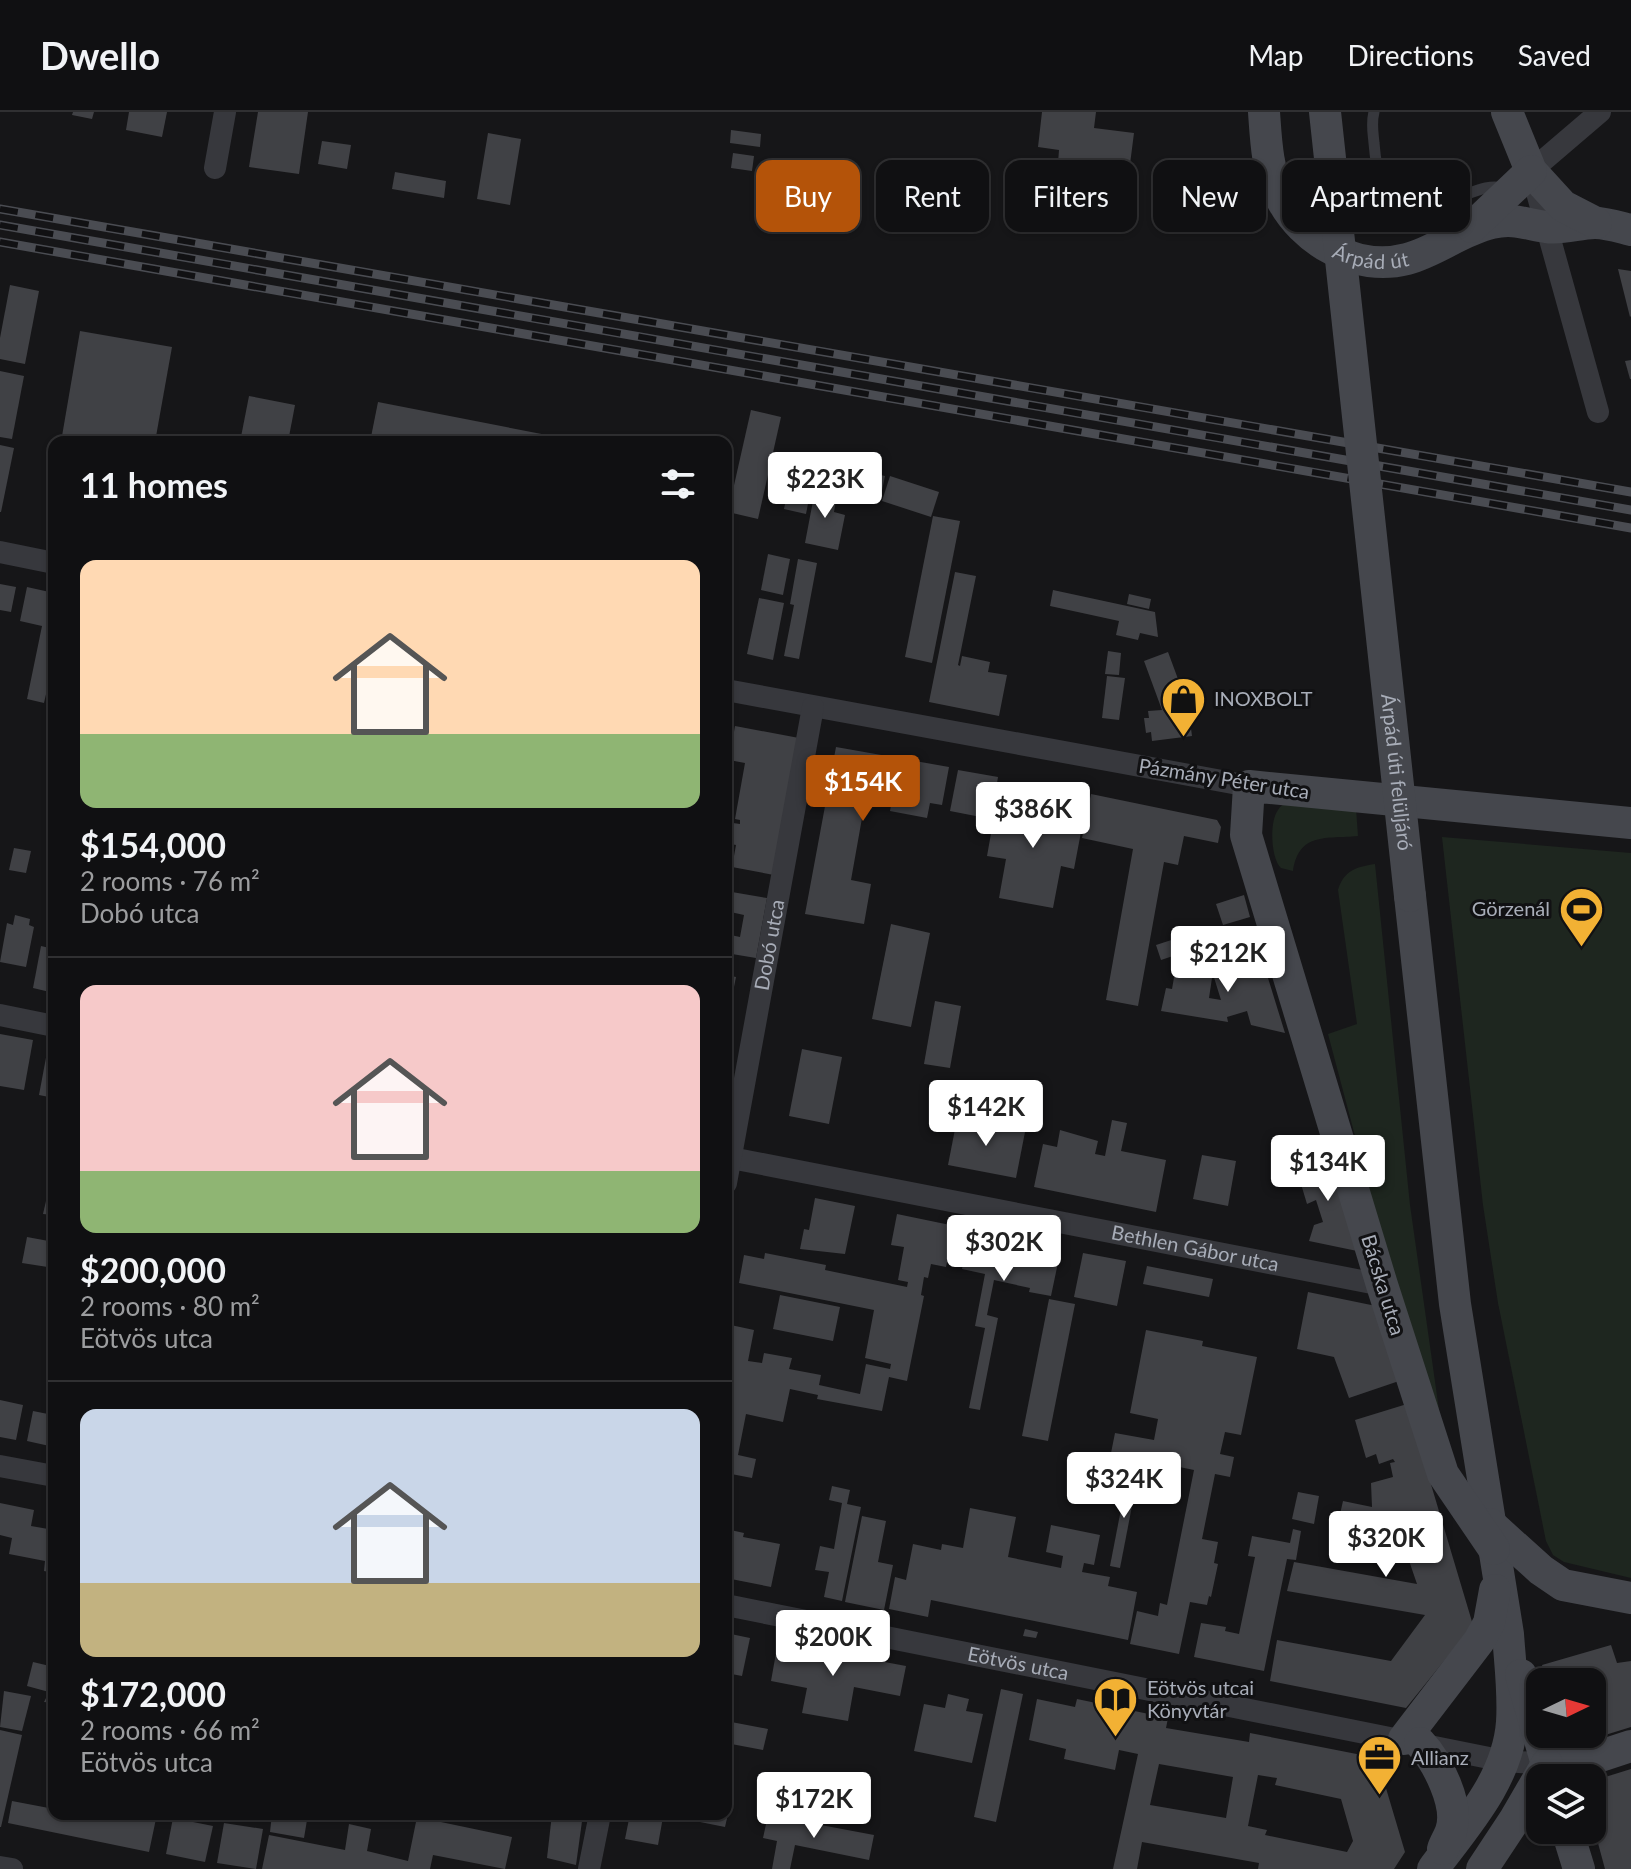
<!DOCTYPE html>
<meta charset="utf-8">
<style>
:root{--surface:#101012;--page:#1e1e20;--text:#f1f3f6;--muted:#9c9d9f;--line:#303032;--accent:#b45309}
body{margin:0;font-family:Lato,sans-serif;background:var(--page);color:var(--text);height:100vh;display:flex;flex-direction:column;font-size:30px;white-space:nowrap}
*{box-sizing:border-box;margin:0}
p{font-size:26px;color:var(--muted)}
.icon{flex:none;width:44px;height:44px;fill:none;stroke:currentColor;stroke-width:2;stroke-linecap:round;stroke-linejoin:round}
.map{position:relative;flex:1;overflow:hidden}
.panel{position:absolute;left:48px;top:324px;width:684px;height:1384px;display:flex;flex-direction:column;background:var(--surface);border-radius:16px;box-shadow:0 2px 6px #0004,0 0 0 2px var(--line)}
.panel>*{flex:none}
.banner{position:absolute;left:756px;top:48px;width:754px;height:72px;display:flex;gap:16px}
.needle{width:52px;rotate:85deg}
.tools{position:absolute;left:1526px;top:1556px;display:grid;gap:16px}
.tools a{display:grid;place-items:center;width:80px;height:80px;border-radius:16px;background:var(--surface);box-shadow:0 2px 6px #0004,0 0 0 2px var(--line);font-size:40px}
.price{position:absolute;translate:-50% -68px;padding:0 18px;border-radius:8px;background:#fff;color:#222;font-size:26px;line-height:52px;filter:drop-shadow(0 2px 4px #0008)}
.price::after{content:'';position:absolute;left:50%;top:48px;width:24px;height:18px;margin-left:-12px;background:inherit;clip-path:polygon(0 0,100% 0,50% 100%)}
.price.selected{background:var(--accent);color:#fff}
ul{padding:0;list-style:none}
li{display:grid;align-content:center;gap:16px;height:424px;padding:0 32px}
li+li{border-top:2px solid var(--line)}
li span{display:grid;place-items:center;height:248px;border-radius:16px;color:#555}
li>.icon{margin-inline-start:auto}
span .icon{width:144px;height:144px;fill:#fffc;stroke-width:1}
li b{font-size:34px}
h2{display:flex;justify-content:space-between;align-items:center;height:96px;padding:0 32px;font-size:34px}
.pill{padding:0 28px;border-radius:16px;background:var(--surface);box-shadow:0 2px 6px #0004,0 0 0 2px var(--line);font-size:28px;line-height:72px}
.pill.selected{background:var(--accent);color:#fff}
header{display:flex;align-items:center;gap:48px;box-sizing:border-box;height:112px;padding:0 40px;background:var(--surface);border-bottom:2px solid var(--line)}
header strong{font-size:38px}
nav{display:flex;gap:44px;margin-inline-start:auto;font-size:28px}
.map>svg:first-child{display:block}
</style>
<header>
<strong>Dwello</strong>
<nav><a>Map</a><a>Directions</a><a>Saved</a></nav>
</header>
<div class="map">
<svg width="1631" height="1757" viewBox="0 0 1631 1757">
<rect width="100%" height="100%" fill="#161618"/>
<g fill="#1e261f">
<path d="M1288,689L1356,696L1358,724C1326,727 1299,720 1293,759L1281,756C1271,747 1269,710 1278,698C1280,694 1284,692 1288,689Z"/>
<path d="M1442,725L1631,741V1466L1564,1450L1553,1443L1546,1429L1498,1191L1483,1093Z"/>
<path d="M1375,752L1410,1093L1444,1333L1402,1201L1328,922L1357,912L1338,778C1344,759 1355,755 1375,752Z"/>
</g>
<g fill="#404145" fill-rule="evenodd">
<path d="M73,0H94L92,7L72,3Z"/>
<path d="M129,0H167L162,25L126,18Z"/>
<path d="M258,0H308L299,62L249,55Z"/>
<path d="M1042,0H1096L1094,16L1134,21L1129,60L1058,51L1059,38L1038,35Z"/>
<path d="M731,18L761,22L760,35L730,31Z"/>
<path d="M488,21L521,27L510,93L477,87Z"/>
<path d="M322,29L351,33L347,57L318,52Z"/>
<path d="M733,41L754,44L752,59L731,56Z"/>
<path d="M783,58L812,64L803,108L774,102Z"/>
<path d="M395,60L446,69L444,86L392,77Z"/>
<path d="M1618,157L1631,159V204L1630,205Z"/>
<path d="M10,173L39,179L25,252L0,247V226Z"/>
<path d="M80,219L172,235L155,330H61Z"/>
<path d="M1631,248V267H1630L1625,249Z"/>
<path d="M0,259L24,264L12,327L0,325Z"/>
<path d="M249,284L295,293L288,330H240Z"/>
<path d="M378,290L557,325L556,330H370Z"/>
<path d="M751,298L781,305L758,407L728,400Z"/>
<path d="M0,333L14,336L1,400H0Z"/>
<path d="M793,352L815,356L806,402L784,397Z"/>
<path d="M846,355L885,364L880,388L840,379Z"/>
<path d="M890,364L939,380L931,405L882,389Z"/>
<path d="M816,373L838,377L834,400L845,403L838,438L805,431Z"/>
<path d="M933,404L960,409L932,551L905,545Z"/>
<path d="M768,442L790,447L783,483L761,478Z"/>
<path d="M798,447L817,451L799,547L784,544L794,493L790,492Z"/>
<path d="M955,460L976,464L958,553L960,554L962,544L990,550L988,560L1007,563L999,604L929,590Z"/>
<path d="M0,472L16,475L11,500L0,498Z"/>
<path d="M27,475L54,481V547L44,591L27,587L42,514L20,509Z"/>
<path d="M1053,478L1155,500L1158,525L1140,521L1138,528L1116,523L1119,509L1050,494Z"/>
<path d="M1129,482L1151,487L1149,497L1127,492Z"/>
<path d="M759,486L784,491L773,548L747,542Z"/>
<path d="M1108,539L1121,541L1119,563L1105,562Z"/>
<path d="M1168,540L1188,594L1192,624L1152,629L1151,620L1146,621L1144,606H1149L1148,599L1162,598L1144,549Z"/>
<path d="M1107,564L1125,566L1119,608L1102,606Z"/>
<path d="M735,614L799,626L774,763L732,755L736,733L726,731V710L740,712V708L735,707L745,651L729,648Z"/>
<path d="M836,635L949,655L942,693L930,691L927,706L890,699L893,683L867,678L851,768L871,772L864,812L805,802Z"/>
<path d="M958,658L998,665L991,707L950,699Z"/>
<path d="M1091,682L1217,708L1221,715L1218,731L1184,724L1178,753L1164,750L1138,894L1106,888L1133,737L1082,726Z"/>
<path d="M997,688L1084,704L1074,757L1061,754L1053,796L999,786L1006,747L987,744Z"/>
<path d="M14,736L31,739L26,761L9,758Z"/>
<path d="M726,779L767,786L756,846L726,841V822L740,825L744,803L726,799Z"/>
<path d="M1244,783L1250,805L1223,813L1216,792Z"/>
<path d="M15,803L30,807L29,813L34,815L26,855L0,850L7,811L13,813Z"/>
<path d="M891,812L930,821L911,915L872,907Z"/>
<path d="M1190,822L1194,837L1161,848L1156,833Z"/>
<path d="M41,834L54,837V881L33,876Z"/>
<path d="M1259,837L1285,921L1251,913L1247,899L1227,905L1228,910L1161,899L1166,876L1172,877L1175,860L1212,866L1209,886L1221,888L1212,859L1228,854L1226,847Z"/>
<path d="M726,863L736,865L731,890L726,889Z"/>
<path d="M935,889L961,894L950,956L924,952Z"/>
<path d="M0,922L33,928L24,978L0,974Z"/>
<path d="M48,935L54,936V986L39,983Z"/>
<path d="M802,937L842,945L829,1012L789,1004Z"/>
<path d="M957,1007L1025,1020L1016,1066L948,1053Z"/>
<path d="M1112,1008L1127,1011L1121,1039L1166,1048L1156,1100L1034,1075L1043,1032L1057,1035L1060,1018L1098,1029L1095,1042L1105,1044Z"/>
<path d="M1330,1041L1362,1140L1309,1129L1314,1113L1323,1110L1316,1088L1307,1092L1295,1052Z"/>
<path d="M1202,1043L1236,1049L1228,1094L1193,1087Z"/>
<path d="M49,1076L54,1077V1103L43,1102Z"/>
<path d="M815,1086L855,1094L845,1142L800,1137L804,1117L809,1118Z"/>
<path d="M897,1102L955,1114L946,1155L931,1152L928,1166L924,1165L921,1183L924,1184L907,1269L889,1265L882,1299L817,1287L818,1283L790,1277L783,1310L746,1302L738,1343L756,1347L752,1366L726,1361V1212L754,1218L748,1249L762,1251L764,1241L792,1246L789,1257L821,1263L819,1273L860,1282L866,1252L890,1257L891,1252L865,1246L874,1198L739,1171L744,1143L764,1147L765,1141L826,1153L825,1158L907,1175L908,1170L898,1168L904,1135L891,1133Z"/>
<path d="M970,1116L1040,1130L1038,1136L1060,1141L1051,1184L1029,1180L1030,1176L994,1168L987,1203L998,1206L980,1298L969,1296L985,1216L975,1214L985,1162L962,1157Z"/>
<path d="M27,1125L54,1130V1156L22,1151Z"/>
<path d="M1083,1141L1126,1149L1117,1194L1074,1185Z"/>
<path d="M1147,1154L1213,1167L1209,1185L1143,1172Z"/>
<path d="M1308,1180L1376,1194L1399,1269L1349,1286L1334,1245L1297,1237Z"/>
<path d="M780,1183L840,1195L833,1229L773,1217Z"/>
<path d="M1049,1187L1075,1192L1048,1329L1022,1324Z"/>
<path d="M1146,1218L1203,1229L1202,1234L1257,1245L1241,1323L1225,1320L1220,1342L1234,1345L1230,1365L1215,1362L1202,1427L1218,1430L1214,1451L1218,1452L1211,1485L1209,1484L1207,1493L1190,1490L1179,1542L1130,1532L1137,1499L1158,1504L1160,1491L1167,1493L1194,1358L1111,1341L1115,1321L1154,1328L1158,1307L1130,1301Z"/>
<path d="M53,1280L54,1335L27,1329L33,1299L48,1302Z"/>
<path d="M0,1288L23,1293L16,1328L0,1325Z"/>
<path d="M1407,1292L1473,1513L1406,1596L1270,1569L1277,1528L1391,1549L1425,1503L1287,1479L1294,1450L1417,1472L1403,1431L1336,1420L1343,1389L1372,1395L1371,1371L1393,1365L1390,1351L1395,1350L1393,1347L1379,1352L1376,1342L1366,1346L1355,1308Z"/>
<path d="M1128,1361L1138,1363L1120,1456L1110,1454Z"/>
<path d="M832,1374L850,1378L847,1392L861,1395L842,1489L824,1485L829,1460L815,1458L820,1434L834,1437L842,1391L829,1388Z"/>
<path d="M1298,1380L1319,1384L1314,1412L1292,1407Z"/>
<path d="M0,1391L34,1398L31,1414L54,1418V1461L44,1459L45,1449L9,1442L12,1426L0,1423Z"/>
<path d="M970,1396L1016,1405L1008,1445L1061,1456L1063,1444L1046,1440L1051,1413L1100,1423L1094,1453L1084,1451L1082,1460L1110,1465L1108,1474L1137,1480L1128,1528L931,1488L928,1505L889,1497L895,1465L906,1468L913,1432L941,1438L942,1432L963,1436Z"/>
<path d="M862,1404L886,1409L878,1450L893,1453L884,1498L845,1490Z"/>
<path d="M726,1417L744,1421L743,1425L780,1432L771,1475L726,1466Z"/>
<path d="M1293,1417L1301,1419L1296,1448L1287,1447L1264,1559L1194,1545L1201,1511L1226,1515L1225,1519L1239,1522L1255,1445L1248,1444L1252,1424L1290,1431Z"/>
<path d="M1025,1517L1038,1520L1036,1526L1023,1524Z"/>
<path d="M726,1521L750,1526L742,1564L726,1561Z"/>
<path d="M778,1530L906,1554L900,1584L854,1575L848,1609L802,1601L807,1576L771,1569Z"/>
<path d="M1611,1533L1617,1551L1631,1549V1615L1576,1632L1571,1631L1566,1628L1564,1622H1592V1570H1547L1542,1553Z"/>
<path d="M33,1550L54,1555V1591L44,1590L49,1580L27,1574Z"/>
<path d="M1001,1577L1023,1582L996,1710L974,1705Z"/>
<path d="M4,1579L31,1584L22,1619L0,1615Z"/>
<path d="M948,1582L969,1587L966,1599L983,1602L972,1651L914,1639L924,1592L945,1596Z"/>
<path d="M1037,1587L1075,1595L1077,1587L1168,1606L1166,1616L1249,1630L1250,1621L1377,1646L1405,1740L1394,1757H1258L1259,1751L1142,1730L1137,1757H1113L1138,1642L1119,1638L1115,1658L1064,1647L1066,1637L1029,1628ZM1159,1652L1233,1665L1226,1706L1150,1693ZM1258,1663L1277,1666L1275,1673L1341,1687L1353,1729L1347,1740L1265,1723L1267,1718L1248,1714Z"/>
<path d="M726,1609L768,1617L763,1638L726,1631Z"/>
<path d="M0,1618L22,1623L1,1715H0Z"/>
<path d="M1631,1657V1757H1605L1592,1709V1697L1602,1666Z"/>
<path d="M12,1689L54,1697V1702H157L149,1740L8,1711Z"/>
<path d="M272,1702H308L304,1726L270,1720Z"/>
<path d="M552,1702H583L576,1753L547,1746Z"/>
<path d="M630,1702H688L686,1710L663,1705L658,1733L625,1727Z"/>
<path d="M696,1702H728L725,1715L695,1709Z"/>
<path d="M768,1703L874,1723L869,1748L795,1733L790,1757H772L777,1729L763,1726Z"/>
<path d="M417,1705L512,1725L505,1757L433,1743L430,1757H262L269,1723L345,1738L349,1712L371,1717L367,1739L408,1749Z"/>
<path d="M173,1706L213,1714L205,1750L166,1742Z"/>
<path d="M224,1711L263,1717L256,1757L217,1751Z"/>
</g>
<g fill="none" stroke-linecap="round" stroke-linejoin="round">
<path stroke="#37383d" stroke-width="11" d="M1374,0C1371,11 1373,20 1374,31C1375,39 1375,48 1378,56C1387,78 1417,91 1440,90C1462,88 1484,69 1506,77"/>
<g stroke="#37383d" stroke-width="22">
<path d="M215,56L225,0"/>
<path d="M1598,300L1531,59L1600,0"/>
<path d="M0,440L54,451"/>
<path d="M726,578L1249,674"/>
<path d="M0,903L54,914"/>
<path id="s1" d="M726,1045L1382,1173"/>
<path id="s2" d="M726,1071L813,595"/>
<path d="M0,1354L54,1364"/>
<path id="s3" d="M726,1493L1504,1649L1547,1652"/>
<path d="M0,1755L12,1757"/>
<path d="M589,1757L600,1702"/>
</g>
<g stroke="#45474d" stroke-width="32">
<path id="s4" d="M1264,0C1266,28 1267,58 1280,84C1302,130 1357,160 1407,147C1437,139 1461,118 1492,111C1513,106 1526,112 1546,115C1562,118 1579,111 1595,111C1607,111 1619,115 1631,118"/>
<path d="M1507,0L1531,59L1563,94L1596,111"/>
<path d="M1472,115L1531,59"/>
<path d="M1410,784L1455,1192L1508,1522C1510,1551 1514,1581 1512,1610C1508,1667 1466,1713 1433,1757"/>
<path d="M1490,1412L1541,1458L1563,1473L1631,1486"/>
<path d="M1494,1437L1443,1362L1382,1173L1246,723L1249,674L1631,711"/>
<path d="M1521,1563L1551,1666"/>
<path d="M1404,1627L1479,1529L1489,1511L1495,1478"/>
<path d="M1420,1631C1437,1649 1460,1693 1451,1719C1449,1725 1445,1731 1443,1737"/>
<path d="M1547,1652L1582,1650L1631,1634"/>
<path d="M1567,1718L1579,1757"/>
<path d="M1482,1757L1515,1707L1547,1652"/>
</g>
<defs>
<g id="rail">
<path d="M0,97L1631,380"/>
<path d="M0,113L1631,398"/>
<path d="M0,130L1631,416"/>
</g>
</defs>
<use href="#rail" stroke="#4a4c52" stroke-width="9"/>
<use href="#rail" stroke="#111113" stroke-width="6" stroke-dasharray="18" stroke-linecap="butt"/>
<path stroke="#45474d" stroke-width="32" id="s5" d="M1325,0L1410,784"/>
</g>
<defs>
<symbol id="shop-pin" viewBox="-11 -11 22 30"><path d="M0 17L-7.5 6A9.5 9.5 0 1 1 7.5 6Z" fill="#f2b134" stroke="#111113"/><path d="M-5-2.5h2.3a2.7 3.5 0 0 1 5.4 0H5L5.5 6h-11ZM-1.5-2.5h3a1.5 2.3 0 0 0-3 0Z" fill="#111"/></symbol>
<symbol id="stadium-pin" viewBox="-11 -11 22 30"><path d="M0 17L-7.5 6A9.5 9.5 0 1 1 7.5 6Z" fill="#f2b134" stroke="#111113"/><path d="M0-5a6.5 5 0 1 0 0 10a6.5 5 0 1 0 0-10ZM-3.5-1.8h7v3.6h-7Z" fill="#111"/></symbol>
<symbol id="library-pin" viewBox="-11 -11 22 30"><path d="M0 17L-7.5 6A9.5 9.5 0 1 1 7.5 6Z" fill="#f2b134" stroke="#111113"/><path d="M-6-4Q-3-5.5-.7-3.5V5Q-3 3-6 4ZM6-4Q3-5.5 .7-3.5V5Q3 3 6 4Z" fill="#111"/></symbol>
<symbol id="office-pin" viewBox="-11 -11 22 30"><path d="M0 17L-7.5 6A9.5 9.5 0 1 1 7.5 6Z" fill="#f2b134" stroke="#111113"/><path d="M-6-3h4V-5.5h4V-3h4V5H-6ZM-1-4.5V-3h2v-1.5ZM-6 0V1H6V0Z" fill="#111"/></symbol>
</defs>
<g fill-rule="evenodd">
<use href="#shop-pin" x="1158" y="562" width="51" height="69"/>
<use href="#stadium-pin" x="1556" y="772" width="51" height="69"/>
<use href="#library-pin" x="1090" y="1562" width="51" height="69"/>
<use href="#office-pin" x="1354" y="1620" width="51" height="69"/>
</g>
<g text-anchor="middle" stroke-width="6" stroke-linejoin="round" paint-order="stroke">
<g font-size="20" fill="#a8adb8" stroke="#111113">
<text dy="7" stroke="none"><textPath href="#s4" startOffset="202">Árpád út</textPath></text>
<text dy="7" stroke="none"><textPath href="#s5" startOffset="664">Árpád úti felüljáró</textPath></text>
<text transform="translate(1224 667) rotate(9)" y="7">Pázmány Péter utca</text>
<text dy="7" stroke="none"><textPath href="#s2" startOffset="242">Dobó utca</textPath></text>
<text dy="7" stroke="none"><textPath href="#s1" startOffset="478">Bethlen Gábor utca</textPath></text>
<text transform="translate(1383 1173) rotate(73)" y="7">Bácska utca</text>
<text dy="7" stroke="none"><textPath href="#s3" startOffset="298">Eötvös utca</textPath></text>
</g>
<g font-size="20" fill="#a8adb8" stroke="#111113" text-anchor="start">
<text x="1214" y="594">INOXBOLT</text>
<text x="1550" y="804" text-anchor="end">Görzenál</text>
<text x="1147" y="1583">Eötvös utcai<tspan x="1147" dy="23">Könyvtár</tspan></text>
<text x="1411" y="1653">Allianz</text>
</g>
</g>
</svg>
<div class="tools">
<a><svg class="needle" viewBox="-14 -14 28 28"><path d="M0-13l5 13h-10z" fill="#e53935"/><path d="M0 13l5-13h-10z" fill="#9c9d9f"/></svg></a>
<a><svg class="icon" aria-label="layers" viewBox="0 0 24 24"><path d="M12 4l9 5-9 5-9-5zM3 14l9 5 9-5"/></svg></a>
</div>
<b class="price" style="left:825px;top:408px">$223K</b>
<b class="price selected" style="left:863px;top:711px">$154K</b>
<b class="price" style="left:1033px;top:738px">$386K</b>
<b class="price" style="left:1228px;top:882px">$212K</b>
<b class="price" style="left:986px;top:1036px">$142K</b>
<b class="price" style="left:1328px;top:1091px">$134K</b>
<b class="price" style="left:1004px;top:1171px">$302K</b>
<b class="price" style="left:1124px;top:1408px">$324K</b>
<b class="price" style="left:1386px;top:1467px">$320K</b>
<b class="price" style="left:833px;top:1566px">$200K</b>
<b class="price" style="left:814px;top:1728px">$172K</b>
<div class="banner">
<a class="pill selected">Buy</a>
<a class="pill">Rent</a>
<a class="pill">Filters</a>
<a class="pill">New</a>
<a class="pill">Apartment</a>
</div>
<section class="panel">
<h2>11 homes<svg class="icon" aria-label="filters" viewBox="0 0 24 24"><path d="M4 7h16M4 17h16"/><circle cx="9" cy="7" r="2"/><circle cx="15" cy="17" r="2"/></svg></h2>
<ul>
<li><span style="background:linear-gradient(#ffd9b3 70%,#8fb573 0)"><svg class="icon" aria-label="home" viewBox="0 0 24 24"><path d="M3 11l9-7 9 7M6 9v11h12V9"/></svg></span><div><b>$154,000</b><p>2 rooms · 76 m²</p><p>Dobó utca</p></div></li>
<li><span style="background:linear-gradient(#f6c9c9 75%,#8fb573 0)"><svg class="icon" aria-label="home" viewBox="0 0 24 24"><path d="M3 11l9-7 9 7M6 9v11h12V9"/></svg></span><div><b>$200,000</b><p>2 rooms · 80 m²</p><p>Eötvös utca</p></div></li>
<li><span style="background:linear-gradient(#c9d6e8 70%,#c2b280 0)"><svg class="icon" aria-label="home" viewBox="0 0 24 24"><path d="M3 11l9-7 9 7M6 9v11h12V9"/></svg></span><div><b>$172,000</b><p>2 rooms · 66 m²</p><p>Eötvös utca</p></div></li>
</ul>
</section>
</div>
